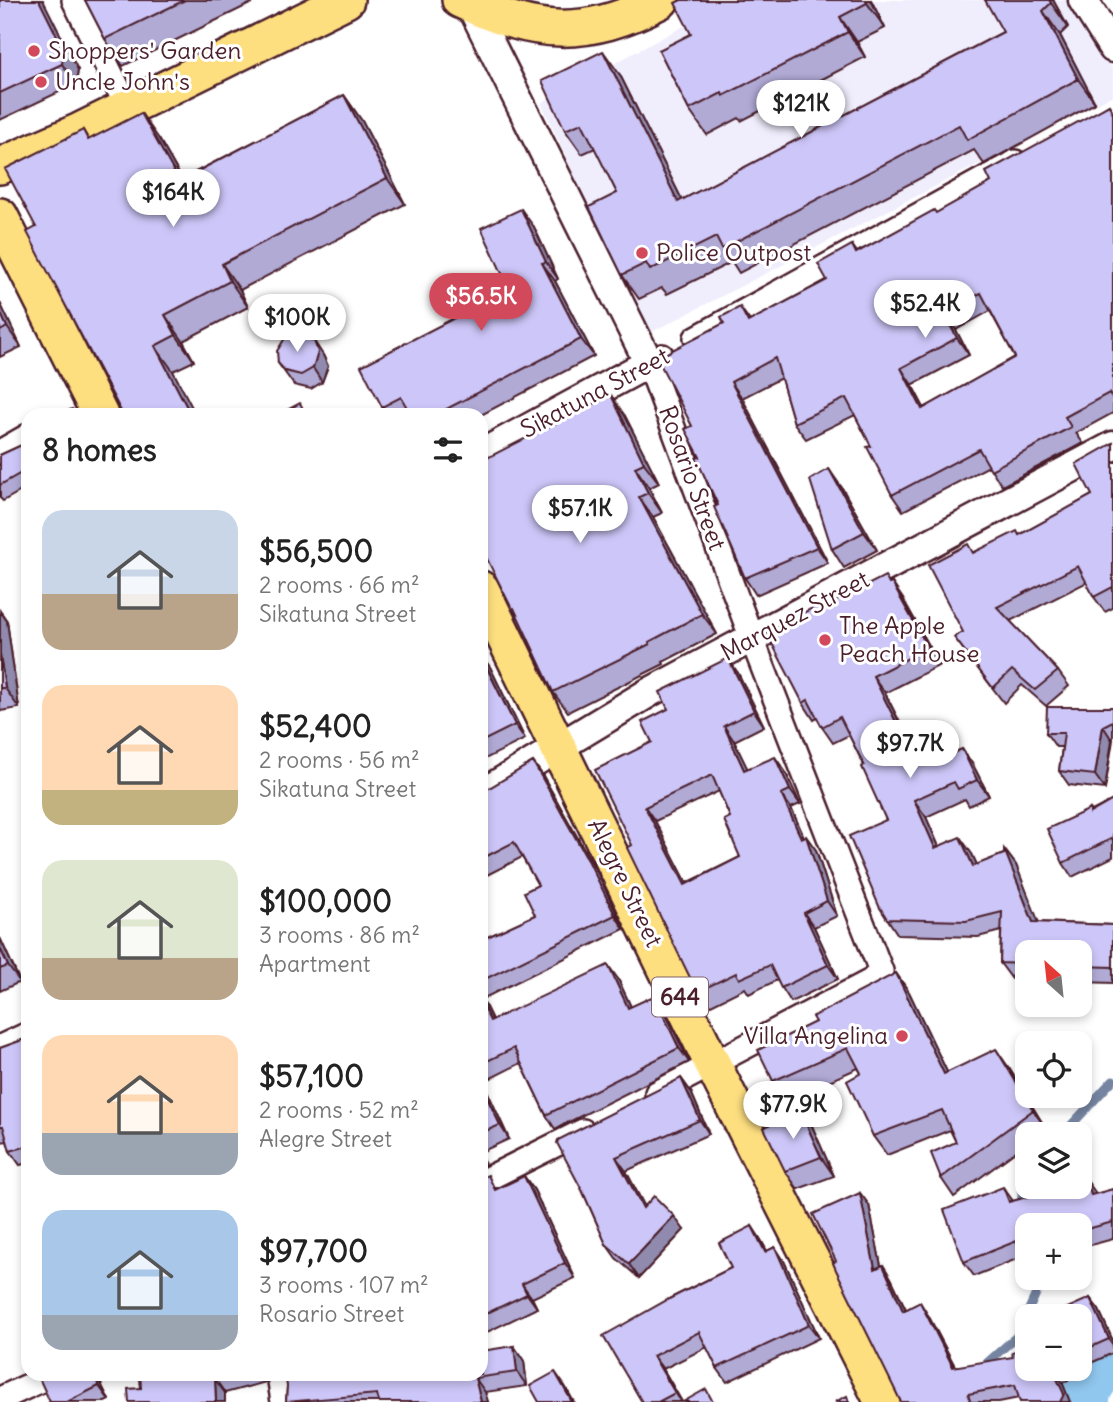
<!DOCTYPE html>
<meta charset="utf-8">
<style>
:root{--surface:#fff;--page:#f2f2f2;--text:#222;--muted:#767676;--accent:#d1495b}
body{margin:0;font-family:Delius,sans-serif;background:var(--page);color:var(--text);height:100vh;display:flex;flex-direction:column;font-size:26px;white-space:nowrap}
*{box-sizing:border-box;margin:0}
p{font-size:23px;color:var(--muted)}
.icon{flex:none;width:38px;height:38px;fill:none;stroke:currentColor;stroke-width:2;stroke-linecap:round;stroke-linejoin:round}
.map{position:relative;flex:1;overflow:hidden}
.side{position:absolute;left:21px;top:408px;width:467px;height:973px;display:flex;flex-direction:column;background:var(--surface);border-radius:21px;box-shadow:0 4px 10px #0003}
.side>*{flex:none}
.needle{width:46px;rotate:333deg}
.tools{position:absolute;left:1015px;top:940px;display:grid;gap:14px}
.tools a{display:grid;place-items:center;width:77px;height:77px;border-radius:14px;background:var(--surface);box-shadow:0 4px 10px #0003;font-size:35px}
.price{position:absolute;translate:-50% -60px;padding:0 16px;border-radius:24px;background:#fff;color:#222;font-size:23px;line-height:46px;filter:drop-shadow(0 2px 4px #0008)}
.price::after{content:'';position:absolute;left:50%;top:42px;width:21px;height:16px;margin-left:-10px;background:inherit;clip-path:polygon(0 0,100% 0,50% 100%)}
.price.selected{background:var(--accent);color:#fff}
ul{padding:0;list-style:none}
li{display:flex;align-items:center;gap:21px;height:175px;padding:0 21px}
li span{display:grid;place-items:center;flex:none;width:196px;height:140px;border-radius:21px;color:#555}
li>.icon{margin-inline-start:auto}
span .icon{width:84px;height:84px;fill:#fffc;stroke-width:1}
li b{font-size:30px}
h2{display:flex;justify-content:space-between;align-items:center;height:84px;padding:0 21px;font-size:30px}
.map>svg:first-child{display:block}
</style>
<div class="map">
<svg width="1113" height="1402" viewBox="0 0 1113 1402">
<rect width="100%" height="100%" fill="#fff"/>
<filter id="ink" filterUnits="userSpaceOnUse"><feTurbulence type="fractalNoise" baseFrequency=".0143" numOctaves="2"/><feDisplacementMap in="SourceGraphic" scale="14" xChannelSelector="R" yChannelSelector="G"/><feConvolveMatrix kernelMatrix="1 2 1 2 8 2 1 2 1" color-interpolation-filters="sRGB"/></filter>
<g filter="url(#ink)">
<path fill="#f0eefd" d="M732,0H1071L1113,70V95L648,334L541,103Z"/>
<g fill="none" stroke-linecap="round" stroke-linejoin="round">
<g stroke="#7484a1" stroke-width="9">
<path d="M1063,1134L1113,1080"/>
<path d="M1027,1169L1022,1174V1209L1028,1225"/>
<path d="M980,1369L1017,1336L1043,1278"/>
</g>
<path stroke="#90c7ef" stroke-width="51" d="M1084,1402L1086,1389L1099,1368L1113,1363"/>
<defs>
<g id="minor">
<path d="M74,0L127,106"/>
<path d="M696,338L1015,162"/>
<path d="M0,452L28,436"/>
<path d="M657,1093L871,981L881,971L752,639L649,363L662,356"/>
<path d="M481,1182L583,1131"/>
<path d="M279,1374L283,1402"/>
<path d="M0,1399L54,1374"/>
</g>
<g id="tertiary">
<path d="M1083,0L1113,48"/>
<path d="M471,5L649,363L481,454"/>
<path d="M481,794L650,692L1113,446"/>
<path d="M0,1050L28,1037"/>
</g>
<g id="primary">
<path d="M460,0C535,35 586,40 661,0"/>
<path d="M0,166L80,131L346,0"/>
<path d="M0,216L100,415"/>
<path d="M481,589L713,1065L883,1402"/>
</g>
</defs>
<use href="#minor" stroke="#4a1f2b" stroke-width="28"/>
<use href="#tertiary" stroke="#4a1f2b" stroke-width="33"/>
<use href="#primary" stroke="#4a1f2b" stroke-width="40"/>
<use href="#minor" stroke="#fff" stroke-width="23"/>
<use href="#tertiary" stroke="#fff" stroke-width="28"/>
<use href="#primary" stroke="#fedf80" stroke-width="35"/>
</g>
<g fill="#b0aad5" stroke="#4a1f2b" stroke-width="2" fill-rule="evenodd">
<path d="M0,0L78,70L76,84L0,120Z"/>
<path d="M85,0H258L123,66L105,39Z"/>
<path d="M871,0L885,28L857,42L865,57L741,121L739,118L707,135L689,110L659,50Z"/>
<path d="M1053,0L1068,27L1060,35L1095,103L984,164L974,150L739,273L732,262L667,294L662,288L639,299L622,275L617,193L595,148L582,154L565,130L620,75L682,200L1003,32Z"/>
<path d="M344,95L362,121L405,204L240,290L248,307L183,341L194,361L173,371L36,227L83,130L89,140L159,139L182,179Z"/>
<path d="M1109,105L1113,111V413L1076,433L1083,443L1002,486L989,466L903,511L892,495L871,446L855,415L806,439L794,423L781,378L742,398L828,563L756,595L745,578L700,457L692,426L724,323L740,307L750,321L827,280L852,245L857,252L936,213L991,182ZM990,311L1015,357L924,408L912,385L969,355L956,330Z"/>
<path d="M534,227L558,279L555,281L594,356L481,415H388L382,407L468,311L507,284Z"/>
<path d="M0,303L21,347L0,357Z"/>
<path d="M323,355L328,366L322,382L311,389L294,385L278,363Z"/>
<path d="M625,416L659,483L649,488L662,513L653,517L717,634L663,662L664,664L568,712L553,692L520,620L512,609Z"/>
<path d="M28,442V487L3,501L0,498V455Z"/>
<path d="M1113,443V608L1105,612L1094,597L1087,582L1010,621L1058,671L1069,686L1046,706L1022,685L1004,703L954,637L963,632L974,552L1020,535L1092,495Z"/>
<path d="M842,488L877,550L844,568L832,549Z"/>
<path d="M890,583H892L903,599L940,665L885,693L911,744L932,756L934,762L962,749L973,765L989,796L969,806L965,799L926,817L939,847L972,854L977,865L1004,854V849L1016,865L1038,922L1113,925V983L1080,982V952H1027V980L1012,979L1000,963L1001,931L978,937L898,935L879,906L886,820L864,765L849,735L833,743L822,727L817,718L814,720L803,703Z"/>
<path d="M0,611L7,621L19,708L0,711Z"/>
<path d="M481,655L490,667L525,739L481,761Z"/>
<path d="M738,673L764,726L734,741L747,769L785,771L800,804L791,808L804,837L816,850L837,916L814,927L838,979L791,1002L777,980L749,994L745,988L707,1007L697,992L632,845L652,742ZM719,791L730,817L740,857L687,883L655,821Z"/>
<path d="M1113,707V740L1105,789L1069,785L1059,771L1062,747H1056L1046,733Z"/>
<path d="M533,762L543,776L598,874L624,929L482,999L492,1020L618,979L631,1007L654,996L664,1010L689,1062L555,1129L546,1115L521,1063L483,1082L509,1139L481,1152V940L535,915L538,885L522,857L481,878V793Z"/>
<path d="M1113,800V857L1072,877L1063,863L1090,809L1092,811Z"/>
<path d="M0,938L20,982L0,991Z"/>
<path d="M896,973L909,992L947,1072L1009,1068L1046,1129L1039,1134H1027V1143L954,1197L941,1178L956,1142L950,1130L887,1155L873,1136L861,1073L858,1068L787,1100L773,1081L815,1022Z"/>
<path d="M28,1038V1163L20,1165L10,1151L7,1141L0,1142V1048Z"/>
<path d="M681,1078L691,1092L709,1134L626,1171L644,1207L684,1230L639,1278L616,1258L606,1244L583,1192Z"/>
<path d="M812,1126L834,1176L798,1189L785,1171Z"/>
<path d="M481,1156L485,1164L481,1167Z"/>
<path d="M524,1176L534,1190L575,1278L532,1298L537,1308L481,1335V1178L497,1189Z"/>
<path d="M1087,1181L1096,1194L1113,1189V1239L1080,1248V1225H1027V1255L974,1276L964,1262L1013,1201Z"/>
<path d="M860,1193L869,1205L881,1266L883,1265L891,1278L906,1309L928,1315L955,1366L1027,1368H1078L1066,1374L1068,1381L1062,1382L1070,1402H1020L1019,1398L999,1402H901L836,1261Z"/>
<path d="M752,1226L761,1240L767,1251L775,1247L784,1261L819,1338L727,1382L717,1368L707,1347L663,1369L682,1402H642L667,1300L731,1268Z"/>
<path d="M1090,1298L1099,1310L1113,1341V1353L1080,1368V1316Z"/>
<path d="M514,1346L524,1361L527,1386L485,1392L488,1402H286L287,1386L481,1374Z"/>
<path d="M96,1374L109,1400L105,1402H50Z"/>
<path d="M140,1374H266V1382L225,1393L141,1388Z"/>
</g>
<g fill="#908bae" stroke="#4a1f2b" stroke-width="2">
<path d="M39,0H43L78,70L76,84L62,64Z"/>
<path d="M866,0H871L885,28L867,3Z"/>
<path d="M1049,0H1053L1068,27L1051,3Z"/>
<path d="M1043,11L1060,35L1095,103L1078,79Z"/>
<path d="M840,17L857,42L865,57L848,32Z"/>
<path d="M603,51L620,75L695,226L678,202Z"/>
<path d="M344,95L362,121L405,204L387,178Z"/>
<path d="M141,113L159,139L197,206L179,181Z"/>
<path d="M521,209L534,227L558,279L546,262Z"/>
<path d="M542,263L555,281L594,356L581,339Z"/>
<path d="M222,264L240,290L248,307L230,281Z"/>
<path d="M0,303L2,307L21,347L7,327L0,312Z"/>
<path d="M944,314L956,330L969,355L957,338Z"/>
<path d="M165,315L183,341L194,361L176,335Z"/>
<path d="M314,341L323,355L328,366L322,382L313,368Z"/>
<path d="M155,346L173,371L196,415H191Z"/>
<path d="M901,368L912,385L933,425L922,409Z"/>
<path d="M731,382L742,398L828,563L817,547Z"/>
<path d="M611,395L625,416L659,483L644,463Z"/>
<path d="M635,467L649,488L662,513L648,493Z"/>
<path d="M829,469L842,488L877,550L864,532Z"/>
<path d="M639,497L653,517L717,634L702,614Z"/>
<path d="M892,583L903,599L940,665L928,648Z"/>
<path d="M0,611L7,621L19,708L5,688L0,655Z"/>
<path d="M481,655L490,667L525,739L515,725Z"/>
<path d="M728,658L738,673L764,726L754,711Z"/>
<path d="M873,676L885,693L919,762L908,746Z"/>
<path d="M724,726L734,741L755,784L744,770Z"/>
<path d="M1103,726L1112,740L1105,789L1095,775Z"/>
<path d="M920,740L932,756L943,780L931,763Z"/>
<path d="M962,749L973,765L989,796L977,780Z"/>
<path d="M775,757L785,771L800,804L790,790Z"/>
<path d="M533,762L543,776L598,874L624,929L615,915Z"/>
<path d="M781,794L791,808L811,853L801,838Z"/>
<path d="M914,800L926,817L947,865L935,848Z"/>
<path d="M645,807L655,821L695,899L685,885Z"/>
<path d="M806,836L816,850L837,916L827,901Z"/>
<path d="M960,837L972,854L985,883L973,866Z"/>
<path d="M1004,849L1016,865L1045,938L1033,922Z"/>
<path d="M804,913L814,927L838,979L828,965Z"/>
<path d="M0,938L20,982L8,966L0,948Z"/>
<path d="M608,965L618,979L638,1022L628,1008Z"/>
<path d="M896,973L909,992L957,1093L944,1074Z"/>
<path d="M654,996L664,1010L689,1062L679,1048Z"/>
<path d="M481,998L500,1035L490,1021L481,1003Z"/>
<path d="M996,1049L1009,1068L1046,1129L1033,1110Z"/>
<path d="M681,1078L691,1092L709,1134L700,1120Z"/>
<path d="M481,1079L483,1082L509,1139L500,1125L481,1085Z"/>
<path d="M799,1108L812,1126L834,1176L821,1157Z"/>
<path d="M616,1157L626,1171L653,1222L643,1208Z"/>
<path d="M524,1176L534,1190L575,1278L565,1263Z"/>
<path d="M1087,1181L1097,1195H1091Z"/>
<path d="M1003,1187L1013,1201L1009,1202Z"/>
<path d="M860,1193L869,1205L884,1281L875,1269Z"/>
<path d="M674,1216L684,1230L639,1278L629,1264Z"/>
<path d="M752,1226L761,1240L774,1265L765,1252Z"/>
<path d="M775,1247L784,1261L819,1338L809,1325Z"/>
<path d="M883,1265L891,1278L912,1323L903,1311Z"/>
<path d="M522,1284L532,1298L537,1308L527,1294Z"/>
<path d="M1090,1298L1099,1310L1113,1341V1345L1109,1339Z"/>
<path d="M920,1302L928,1315L961,1379L953,1367Z"/>
<path d="M514,1346L524,1361L527,1386L517,1372Z"/>
<path d="M653,1356L663,1369L682,1402L675,1393Z"/>
<path d="M1062,1368L1066,1374L1068,1381L1059,1369Z"/>
<path d="M1053,1370L1062,1382L1070,1402H1060Z"/>
<path d="M555,1372L565,1386L574,1402H572Z"/>
<path d="M93,1374H96L109,1400L99,1386Z"/>
<path d="M260,1374H266V1382Z"/>
<path d="M475,1378L485,1392L488,1402H481Z"/>
<path d="M215,1379L225,1393V1402H216Z"/>
</g>
<g fill="#cdc6f8" stroke="#4a1f2b" stroke-width="2" fill-rule="evenodd">
<path d="M0,0H39L64,50L62,64L0,93Z"/>
<path d="M85,0H185L105,39Z"/>
<path d="M681,0H866L867,3L840,17L848,32L723,96L722,93L689,110L659,50L691,34L675,3Z"/>
<path d="M985,0H1049L1051,3L1043,11L1078,79L967,140L959,125L722,249L716,237L650,270L646,263L622,275L589,207L617,193L582,123L565,130L542,81L603,51L678,202L1003,32Z"/>
<path d="M344,95L387,178L222,264L230,281L165,315L176,335L155,346L191,415H123L27,232L36,227L5,169L83,130L88,140L141,113L179,181Z"/>
<path d="M1109,105L1113,113V397L1112,398L1109,393L1065,417L1071,427L991,470L979,449L892,495L867,447L871,446L846,398L794,423L775,358L731,382L817,547L745,578L714,507L718,505L696,458L700,457L685,429L692,426L657,358L724,323L721,317L740,307L748,322L827,280L818,264L852,245L856,253L934,210L936,213L991,182L986,172ZM981,293L1015,357L922,409L901,368L957,338L944,314Z"/>
<path d="M521,209L546,262L542,263L581,339L435,415H411L401,397L382,407L361,366L468,311L465,306L507,284L481,228Z"/>
<path d="M0,312L7,327L0,331Z"/>
<path d="M298,333L314,341L318,352L313,368L301,375L285,371L278,363L277,351L285,338Z"/>
<path d="M611,395L644,463L635,467L648,493L639,497L702,614L649,642L650,644L553,692L514,608L512,609L481,547V461Z"/>
<path d="M300,403L306,415H278Z"/>
<path d="M72,409L77,415H59Z"/>
<path d="M46,411L54,415H37Z"/>
<path d="M28,442V469L0,485V455Z"/>
<path d="M1113,443V587L1094,597L1078,566L997,607L1058,671L1035,690L1012,670L993,688L954,637L963,632L928,565L968,544L973,553L1017,531L1019,535L1092,495L1076,464Z"/>
<path d="M829,469L864,532L832,549L810,480Z"/>
<path d="M885,576L889,584L892,583L928,648L873,676L908,746L920,740L931,763L962,749L977,780L958,789L954,782L914,800L935,848L960,837L973,866L1004,854V849L1033,922L1113,925V967L1080,966V952H1027V964L1000,963L1002,912L966,921L887,919L879,906L849,836L886,820L862,767L864,765L840,717L822,727L808,700L803,703L766,632L826,601L828,605Z"/>
<path d="M0,655L5,688H0Z"/>
<path d="M481,656L515,725L481,742Z"/>
<path d="M728,658L754,711L724,726L744,770L775,757L790,790L781,794L801,838L806,836L827,901L804,913L828,965L781,988L770,965L739,979L736,973L697,992L627,848L632,845L595,770L652,742L642,722L668,709L660,692ZM712,775L730,817L724,820L740,857L685,885L645,807Z"/>
<path d="M1047,707H1113V721L1103,726L1095,775L1059,771L1064,733H1046Z"/>
<path d="M533,762L588,860L615,915L481,981V940L535,915L524,892L538,885L514,842L481,859V793Z"/>
<path d="M1113,800V838L1063,863L1047,829L1090,809V813Z"/>
<path d="M0,948L8,966L0,969Z"/>
<path d="M608,965L628,1008L654,996L679,1048L546,1115L514,1048L481,1064V1003L490,1021Z"/>
<path d="M896,973L944,1074L996,1049L1033,1110L941,1178L931,1153L956,1142L942,1110L873,1136L847,1081L861,1073L848,1048L773,1081L758,1050L815,1022L812,1017Z"/>
<path d="M28,1038V1146L10,1151L3,1126H0V1048Z"/>
<path d="M681,1078L700,1120L616,1157L643,1208L654,1196L674,1216L629,1264L606,1244L583,1192L557,1143L558,1140Z"/>
<path d="M481,1085L500,1125L481,1133Z"/>
<path d="M799,1108L821,1157L785,1171L764,1128Z"/>
<path d="M488,1175L495,1190L524,1176L565,1263L522,1284L527,1294L481,1316V1178Z"/>
<path d="M1087,1181L1091,1195L1113,1189V1222L1080,1231V1225H1027V1237L964,1262L944,1210L1003,1187L1009,1202L1066,1186H1080V1183Z"/>
<path d="M860,1193L875,1269L883,1265L903,1311L920,1302L953,1367L1013,1357L1012,1352L1027,1348V1368H1059L1053,1370L1064,1394L1060,1402H1020L1015,1385L968,1394L971,1402H901L836,1270L833,1263L836,1261L813,1214Z"/>
<path d="M752,1226L765,1252L775,1247L809,1325L717,1368L699,1332L653,1356L675,1393L658,1402H642L603,1336L667,1300L731,1268L719,1243Z"/>
<path d="M1090,1298L1109,1339L1080,1352V1316H1057L1056,1313Z"/>
<path d="M514,1346L517,1372L475,1378L481,1402H379L377,1394L286,1402L287,1386L285,1374H481V1351Z"/>
<path d="M555,1372L572,1402H539L530,1386Z"/>
<path d="M46,1374H93L99,1386L67,1402H50L39,1378Z"/>
<path d="M140,1374H236L215,1379L216,1402H129L128,1389L141,1388Z"/>
<path d="M706,1389L713,1402H683Z"/>
<path d="M847,1396L849,1402H835Z"/>
</g>
</g>
<g fill="#d1495b" stroke="#fff" stroke-width="2.5">
<circle cx="34" cy="51" r="7"/>
<circle cx="41" cy="82" r="7"/>
<circle cx="642" cy="253" r="7"/>
<circle cx="825" cy="640" r="7"/>
<circle cx="902" cy="1036" r="7"/>
</g>
<g text-anchor="middle" stroke-width="6" stroke-linejoin="round" paint-order="stroke">
<rect fill="#fff" stroke="#80626b" stroke-width="2" x="652" y="977.5" width="56" height="39" rx="5"/>
<g font-size="23" font-weight="bold" fill="#4a1f2b">
<text x="680" y="1005">644</text>
</g>
<g font-size="24" fill="#4a1f2b" stroke="#fff" text-anchor="start">
<text x="48" y="59">Shoppers' Garden</text>
<text x="55" y="90">Uncle John's</text>
<text x="656" y="261">Police Outpost</text>
<text x="839" y="634">The Apple<tspan x="839" dy="28">Peach House</tspan></text>
<text x="888" y="1044" text-anchor="end">Villa Angelina</text>
</g>
<g font-size="24" fill="#4a1f2b" stroke="#fff">
<text transform="translate(595 393) rotate(-28)" y="8">Sikatuna Street</text>
<text transform="translate(692 478) rotate(70)" y="8">Rosario Street</text>
<text transform="translate(795 616) rotate(-28)" y="8">Marquez Street</text>
<text transform="translate(625 883) rotate(64)" y="8">Alegre Street</text>
</g>
</g>
</svg>
<div class="tools">
<a><svg class="needle" viewBox="-14 -14 28 28"><path d="M0-13l5 13h-10z" fill="#e53935"/><path d="M0 13l5-13h-10z" fill="#767676"/></svg></a>
<a><svg class="icon" aria-label="locate" viewBox="0 0 24 24"><circle cx="12" cy="12" r="6"/><path d="M12 2v4M12 18v4M2 12h4M18 12h4"/></svg></a>
<a><svg class="icon" aria-label="layers" viewBox="0 0 24 24"><path d="M12 4l9 5-9 5-9-5zM3 14l9 5 9-5"/></svg></a>
<a>+</a>
<a>−</a>
</div>
<b class="price" style="left:801px;top:140px">$121K</b>
<b class="price" style="left:173px;top:229px">$164K</b>
<b class="price selected" style="left:481px;top:333px">$56.5K</b>
<b class="price" style="left:925px;top:340px">$52.4K</b>
<b class="price" style="left:297px;top:354px">$100K</b>
<b class="price" style="left:580px;top:545px">$57.1K</b>
<b class="price" style="left:910px;top:780px">$97.7K</b>
<b class="price" style="left:793px;top:1141px">$77.9K</b>
<section class="side">
<h2>8 homes<svg class="icon" aria-label="filters" viewBox="0 0 24 24"><path d="M4 7h16M4 17h16"/><circle cx="9" cy="7" r="2"/><circle cx="15" cy="17" r="2"/></svg></h2>
<ul>
<li><span style="background:linear-gradient(#c9d6e8 60%,#b9a48a 0)"><svg class="icon" aria-label="home" viewBox="0 0 24 24"><path d="M3 11l9-7 9 7M6 9v11h12V9"/></svg></span><div><b>$56,500</b><p>2 rooms · 66 m²</p><p>Sikatuna Street</p></div></li>
<li><span style="background:linear-gradient(#ffd9b3 75%,#c2b280 0)"><svg class="icon" aria-label="home" viewBox="0 0 24 24"><path d="M3 11l9-7 9 7M6 9v11h12V9"/></svg></span><div><b>$52,400</b><p>2 rooms · 56 m²</p><p>Sikatuna Street</p></div></li>
<li><span style="background:linear-gradient(#dfe7d0 70%,#b9a48a 0)"><svg class="icon" aria-label="home" viewBox="0 0 24 24"><path d="M3 11l9-7 9 7M6 9v11h12V9"/></svg></span><div><b>$100,000</b><p>3 rooms · 86 m²</p><p>Apartment</p></div></li>
<li><span style="background:linear-gradient(#ffd9b3 70%,#9aa5b1 0)"><svg class="icon" aria-label="home" viewBox="0 0 24 24"><path d="M3 11l9-7 9 7M6 9v11h12V9"/></svg></span><div><b>$57,100</b><p>2 rooms · 52 m²</p><p>Alegre Street</p></div></li>
<li><span style="background:linear-gradient(#a9c7e8 75%,#9aa5b1 0)"><svg class="icon" aria-label="home" viewBox="0 0 24 24"><path d="M3 11l9-7 9 7M6 9v11h12V9"/></svg></span><div><b>$97,700</b><p>3 rooms · 107 m²</p><p>Rosario Street</p></div></li>
</ul>
</section>
</div>
